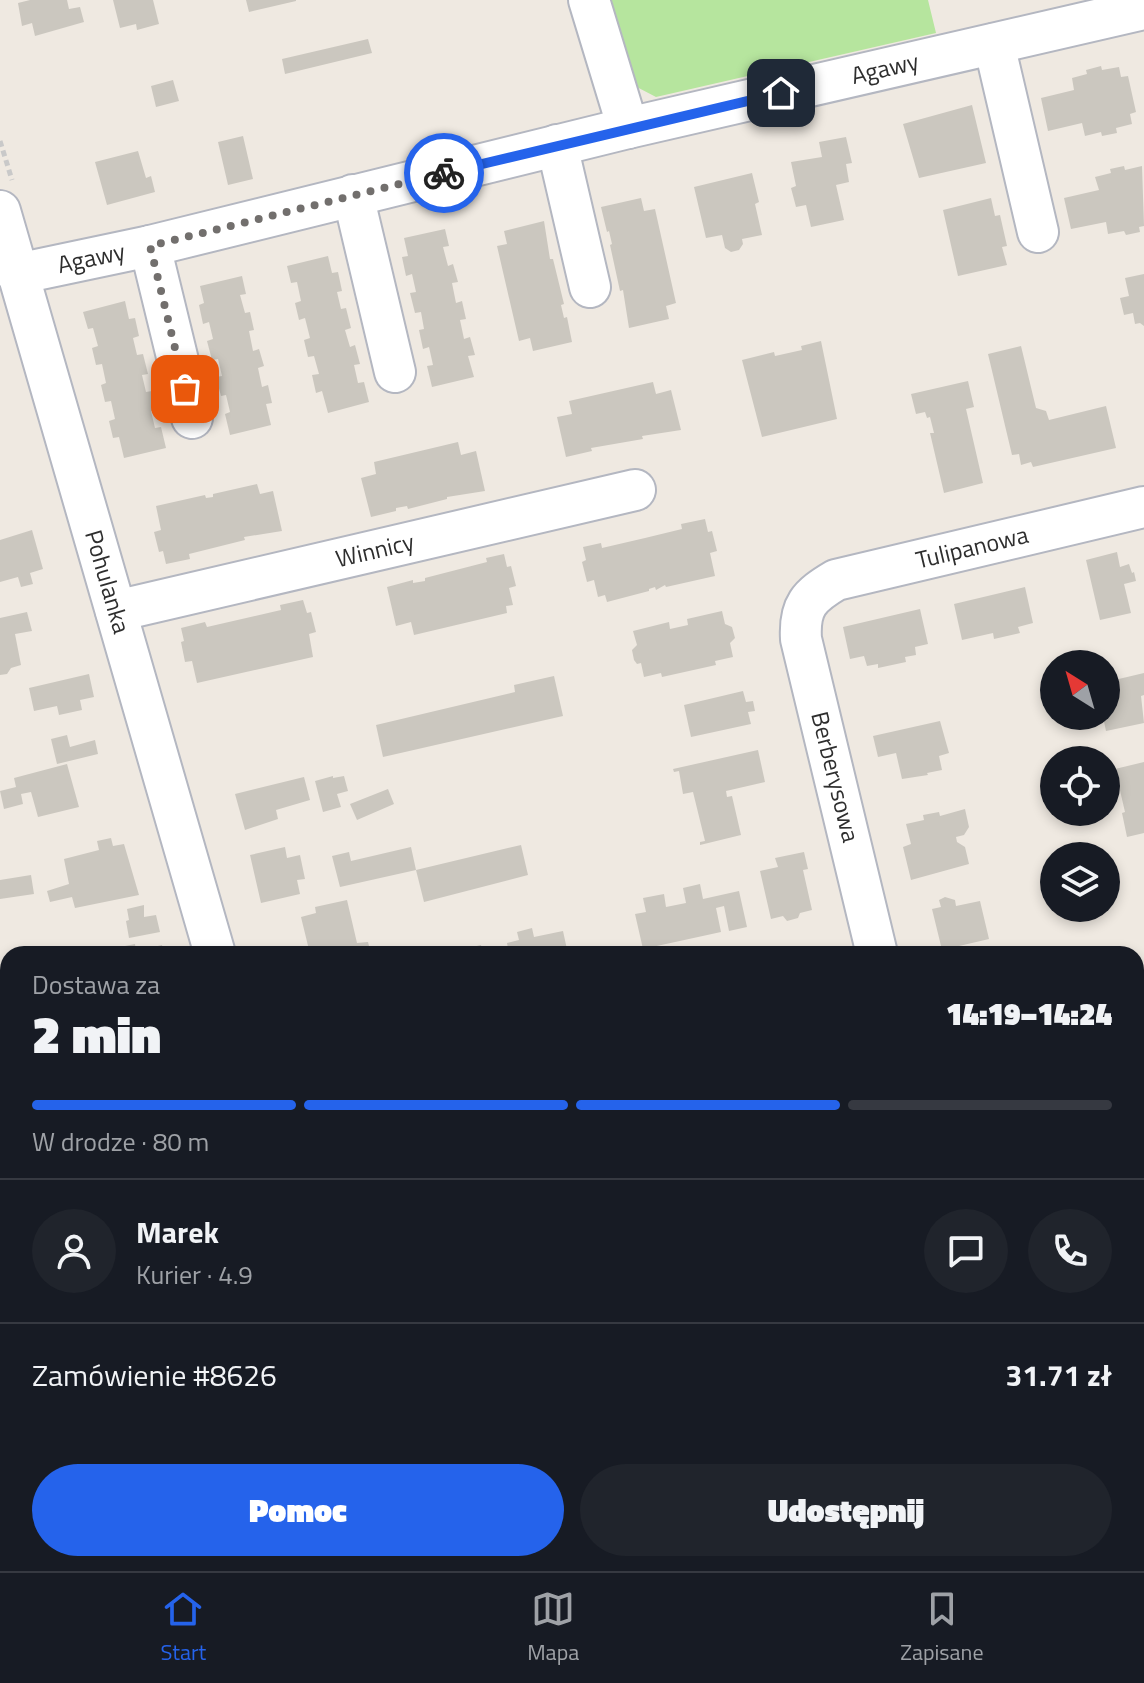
<!DOCTYPE html>
<html lang="pl">
<meta charset="utf-8">
<style>
body{margin:0;font-family:"Titillium Web",sans-serif;background:#20242c;color:#f1f3f6;height:100vh;display:flex;flex-direction:column;font-size:30px;white-space:nowrap}
*{box-sizing:border-box;margin:0}
p{font-size:26px;color:#9ea1a6}
.icon{flex:none;width:44px;height:44px;fill:none;stroke:currentColor;stroke-width:2;stroke-linecap:round;stroke-linejoin:round}
.map{position:relative;flex:1;overflow:hidden}
.drawer{position:absolute;left:0px;top:946px;width:1144px;height:626px;display:flex;flex-direction:column;background:#171b24;border-radius:24px 24px 0 0;box-shadow:0 4px 12px #0003}
.drawer>*{flex:none}
.needle{width:52px;rotate:323deg}
.fabs{position:absolute;left:1040px;top:650px;display:grid;gap:16px}
.fabs a{display:grid;place-items:center;width:80px;height:80px;border-radius:50%;background:#171b24;box-shadow:0 4px 12px #0003;font-size:40px}
.pin{position:absolute;display:grid;place-items:center;width:68px;height:68px;color:#fff;margin:-34px;border-radius:16px;box-shadow:0 4px 12px #0006}
.courier{position:absolute;display:grid;place-items:center;width:80px;height:80px;margin:-40px;border:6px solid #2563eb;border-radius:50%;background:#fff;color:#222;box-shadow:0 2px 10px #0007}
.summary em{font-style:normal;font-weight:800}
.summary div{display:flex;flex-direction:column-reverse}
.summary{display:flex;align-items:center;justify-content:space-between;height:136px;padding:0 32px}
h1{font-size:52px;font-weight:800;line-height:60px}
.bar{display:grid;grid-template-columns:repeat(4,1fr);gap:12px 8px;align-content:center;height:96px;padding:0 32px}
.bar i{height:10px;border-radius:6px;background:#363941}
.bar .on{background:#2563eb}
.bar p{grid-column:span 4}
.line{display:flex;align-items:center;gap:20px;padding:0 32px;border-top:2px solid #363941}
.line div{flex:1}
.round{display:grid;place-items:center;flex:none;width:84px;height:84px;border-radius:42px;background:#20242c}
.primary-button{display:flex;gap:16px;margin-top:auto;padding:16px 32px}
.primary-button a{flex:1;height:92px;border-radius:48px;background:#2563eb;color:#fff;font-size:32px;font-weight:800;line-height:92px;text-align:center}
.primary-button a+a{background:#20242c;color:#f1f3f6}
.menu{display:flex;justify-content:space-around;align-items:center;height:112px;border-top:2px solid #363941;background:#171b24;font-size:22px;color:#9ea1a6}
.menu a{display:grid;justify-items:center;gap:4px}
.menu .on{color:#2563eb}
.map>svg:first-child{display:block}
</style>
<div class="map">
<svg width="1144" height="1571" viewBox="0 0 1144 1571">
<rect width="100%" height="100%" fill="#efe9e1"/>
<path fill="#b6e59e" d="M 608,0 L 928,0 L 936,33 L 656,97 L 631,84 Z
M 8,1314 L 8,1564 L 108,1564 L 109,1571 L 0,1571 L 0,1315 Z
M 756,1564 L 857,1564 L 868,1571 L 758,1571 Z"/>
<path fill="#cbc7bf" d="M 30,0 L 67,0 L 69,9 L 80,7 L 84,22 L 35,36 L 32,23 L 22,26 L 18,3 Z
M 113,0 L 153,0 L 159,24 L 137,30 L 136,24 L 120,28 Z
M 246,0 L 296,0 L 296,1 L 249,12 Z
M 368,39 L 372,53 L 285,74 L 282,59 Z
M 1101,66 L 1102,70 L 1119,67 L 1121,77 L 1128,76 L 1136,112 L 1130,114 L 1132,124 L 1116,128 L 1117,133 L 1102,136 L 1101,132 L 1085,136 L 1082,123 L 1048,131 L 1041,98 L 1074,90 L 1072,78 L 1087,74 L 1086,70 Z
M 173,80 L 179,101 L 156,107 L 151,86 Z
M 972,105 L 986,163 L 919,178 L 903,124 Z
M 243,136 L 253,179 L 228,185 L 218,142 Z
M 846,137 L 852,163 L 846,164 L 849,182 L 836,185 L 844,220 L 811,227 L 806,205 L 796,207 L 791,188 L 796,186 L 791,162 L 822,157 L 819,142 Z
M 138,151 L 146,178 L 151,176 L 155,192 L 107,205 L 95,162 Z
M 1124,166 L 1125,170 L 1142,166 L 1144,226 L 1139,227 L 1140,232 L 1126,235 L 1124,231 L 1108,234 L 1106,222 L 1071,229 L 1064,198 L 1099,190 L 1095,177 L 1111,173 L 1110,169 Z
M 752,173 L 759,202 L 755,204 L 762,235 L 742,239 L 743,244 L 739,250 L 731,252 L 725,248 L 722,235 L 706,238 L 694,187 Z
M 641,198 L 644,211 L 655,209 L 676,303 L 666,306 L 669,319 L 629,328 L 623,290 L 620,291 L 610,245 L 612,244 L 609,231 L 607,232 L 601,207 Z
M 991,198 L 995,216 L 1000,215 L 1007,246 L 1002,247 L 1007,265 L 958,276 L 943,210 Z
M 544,221 L 550,259 L 553,259 L 564,304 L 561,305 L 564,318 L 567,317 L 572,342 L 533,351 L 530,338 L 519,341 L 497,246 L 507,244 L 504,231 Z
M 445,229 L 449,246 L 443,247 L 448,266 L 453,264 L 458,282 L 452,283 L 456,303 L 462,301 L 466,319 L 460,320 L 464,339 L 470,337 L 475,355 L 468,356 L 474,377 L 432,387 L 427,366 L 433,365 L 429,347 L 423,349 L 419,330 L 424,329 L 421,312 L 415,313 L 410,293 L 416,292 L 412,274 L 406,276 L 402,257 L 408,256 L 404,238 Z
M 328,256 L 332,273 L 338,272 L 342,291 L 337,292 L 341,309 L 346,308 L 351,328 L 345,330 L 350,347 L 355,345 L 360,364 L 354,365 L 358,383 L 364,382 L 369,402 L 328,413 L 322,391 L 316,393 L 312,375 L 319,374 L 314,356 L 308,357 L 304,340 L 310,338 L 305,318 L 299,320 L 295,303 L 301,301 L 297,282 L 291,283 L 287,266 Z
M 1144,274 L 1144,326 L 1140,323 L 1135,324 L 1133,313 L 1124,315 L 1120,298 L 1129,296 L 1125,278 Z
M 242,276 L 246,294 L 240,295 L 245,313 L 250,312 L 254,330 L 249,331 L 253,351 L 259,349 L 264,366 L 258,368 L 262,387 L 268,385 L 272,403 L 266,404 L 271,425 L 230,435 L 225,414 L 230,412 L 226,395 L 221,396 L 216,377 L 222,376 L 218,359 L 212,360 L 207,341 L 213,339 L 209,322 L 203,324 L 199,305 L 204,303 L 200,286 Z
M 125,301 L 129,319 L 135,318 L 139,336 L 133,338 L 137,355 L 143,354 L 148,374 L 142,375 L 146,392 L 152,391 L 157,410 L 151,411 L 155,428 L 161,427 L 166,448 L 124,458 L 119,437 L 113,438 L 109,421 L 115,419 L 111,401 L 105,402 L 101,385 L 106,383 L 102,364 L 96,365 L 92,348 L 98,346 L 93,328 L 88,329 L 83,312 Z
M 821,341 L 837,419 L 762,437 L 742,360 L 774,352 L 775,356 L 802,350 L 801,346 Z
M 1021,346 L 1036,408 L 1046,411 L 1049,420 L 1106,406 L 1116,448 L 1033,467 L 1031,462 L 1021,465 L 1019,454 L 1012,455 L 988,354 Z
M 968,381 L 974,407 L 966,409 L 983,483 L 944,493 L 930,433 L 934,433 L 930,417 L 927,418 L 925,412 L 916,414 L 911,394 Z
M 653,382 L 656,394 L 671,390 L 681,430 L 642,436 L 643,439 L 591,448 L 592,451 L 566,457 L 557,417 L 572,414 L 569,401 Z
M 458,442 L 461,455 L 476,451 L 485,491 L 447,497 L 447,499 L 408,509 L 407,506 L 396,508 L 396,511 L 371,517 L 361,478 L 376,474 L 374,462 Z
M 257,484 L 260,494 L 273,491 L 282,531 L 244,537 L 245,540 L 189,554 L 190,559 L 166,564 L 163,551 L 159,552 L 154,532 L 161,530 L 156,506 L 205,495 L 206,498 L 213,497 L 213,494 Z
M 705,519 L 708,532 L 712,531 L 717,551 L 710,553 L 715,576 L 666,587 L 665,585 L 656,590 L 655,587 L 649,589 L 649,591 L 607,602 L 605,595 L 598,597 L 594,580 L 587,582 L 582,562 L 586,560 L 583,547 L 601,543 L 602,548 L 645,538 L 682,529 L 681,524 Z
M 32,530 L 43,569 L 30,573 L 33,584 L 21,587 L 18,577 L 0,582 L 0,540 Z
M 1117,552 L 1120,567 L 1129,564 L 1132,573 L 1134,572 L 1136,581 L 1124,584 L 1131,613 L 1100,620 L 1086,560 Z
M 504,554 L 507,567 L 511,566 L 516,586 L 509,588 L 513,605 L 506,606 L 507,613 L 414,635 L 411,622 L 396,626 L 387,587 L 413,580 L 413,583 L 425,581 L 425,578 L 487,562 L 486,558 Z
M 1025,587 L 1033,623 L 1018,627 L 1020,633 L 994,639 L 993,633 L 962,640 L 954,604 Z
M 303,600 L 307,613 L 311,612 L 316,632 L 309,634 L 313,657 L 197,683 L 192,661 L 185,662 L 181,642 L 184,641 L 181,628 L 205,622 L 207,627 L 281,610 L 280,605 Z
M 920,609 L 928,644 L 915,647 L 916,655 L 905,657 L 906,662 L 878,668 L 878,664 L 867,666 L 864,656 L 850,659 L 843,627 Z
M 722,611 L 725,624 L 732,627 L 735,638 L 730,643 L 733,657 L 715,661 L 716,665 L 662,677 L 661,673 L 644,677 L 641,663 L 637,664 L 634,660 L 632,650 L 637,645 L 633,631 L 669,622 L 670,629 L 688,625 L 687,619 Z
M 27,612 L 32,631 L 15,634 L 21,665 L 11,668 L 7,674 L 0,675 L 0,618 Z
M 1144,673 L 1144,695 L 1141,696 L 1144,723 L 1106,731 L 1103,717 L 1094,720 L 1093,716 L 1106,716 L 1106,682 Z
M 89,674 L 94,697 L 80,700 L 82,710 L 59,715 L 57,706 L 34,711 L 29,688 Z
M 554,676 L 563,716 L 383,757 L 376,725 L 515,692 L 514,685 Z
M 743,691 L 746,702 L 753,701 L 755,711 L 748,712 L 751,724 L 691,737 L 684,705 Z
M 940,721 L 949,753 L 939,756 L 942,770 L 927,773 L 928,775 L 902,779 L 896,753 L 878,757 L 873,736 Z
M 67,735 L 70,747 L 95,740 L 98,754 L 57,764 L 51,739 Z
M 758,750 L 765,782 L 726,791 L 727,797 L 732,796 L 741,835 L 700,845 L 700,842 L 705,841 L 693,792 L 683,794 L 679,771 L 674,772 L 673,769 Z
M 1144,762 L 1144,833 L 1127,837 L 1122,813 L 1125,812 L 1115,769 Z
M 67,764 L 79,807 L 38,817 L 31,792 L 21,794 L 23,804 L 4,809 L 0,791 L 16,787 L 14,778 Z
M 333,776 L 333,778 L 344,776 L 348,791 L 337,794 L 341,807 L 323,812 L 315,781 Z
M 304,777 L 310,800 L 276,810 L 278,819 L 245,830 L 235,794 Z
M 388,789 L 394,804 L 357,820 L 350,804 Z
M 965,809 L 969,827 L 964,835 L 956,837 L 957,842 L 965,847 L 969,864 L 911,880 L 903,847 L 911,844 L 906,824 L 924,820 L 923,815 L 939,812 L 940,816 Z
M 111,838 L 113,846 L 124,844 L 139,895 L 75,908 L 72,897 L 50,902 L 47,891 L 69,884 L 64,859 L 99,850 L 97,841 Z
M 521,845 L 528,875 L 424,902 L 416,870 Z
M 285,847 L 287,858 L 300,855 L 305,879 L 297,880 L 300,894 L 261,903 L 250,855 Z
M 411,847 L 416,870 L 340,887 L 332,856 L 349,852 L 351,861 Z
M 804,852 L 808,869 L 803,870 L 812,910 L 800,913 L 798,918 L 787,921 L 783,916 L 771,919 L 760,871 L 778,867 L 775,858 Z
M 31,875 L 34,894 L 0,899 L 0,880 Z
M 700,884 L 703,899 L 739,891 L 747,927 L 729,931 L 724,906 L 716,908 L 721,932 L 643,949 L 635,914 L 646,912 L 643,898 L 664,894 L 666,907 L 686,903 L 683,888 Z
M 945,897 L 955,900 L 956,906 L 980,901 L 989,939 L 942,950 L 932,909 L 941,907 L 939,900 Z
M 347,900 L 357,943 L 368,942 L 371,954 L 310,954 L 301,917 L 316,913 L 315,907 Z
M 144,905 L 144,917 L 156,915 L 160,932 L 129,938 L 126,921 L 129,920 L 127,909 Z
M 532,928 L 534,937 L 563,931 L 568,954 L 509,954 L 507,943 L 519,940 L 517,932 Z
M 135,944 L 136,951 L 162,945 L 164,954 L 127,954 L 125,946 Z
M 481,945 L 483,954 L 464,954 L 463,949 Z
M 452,946 L 453,954 L 436,954 L 435,950 Z
M 1144,989 L 1144,1012 L 1140,1010 L 1138,1001 L 1142,996 L 1140,990 Z
M 221,1564 L 512,1564 L 513,1571 L 222,1571 Z
M 669,1564 L 717,1564 L 719,1571 L 670,1571 Z"/>
<g fill="none" stroke-linecap="round" stroke-linejoin="round">
<g stroke="#b4b7c1" stroke-width="44">
<g id="minor">
<path d="M 589,0 L 628,128"/>
<path d="M 994,44 L 1038,232"/>
<path d="M 557,145 L 590,287"/>
<path d="M 353,195 L 395,372"/>
<path id="s1" d="M 0,211 L 215,954"/>
<path d="M 150,246 L 192,418"/>
<path id="s2" d="M 17,274 L 150,246 L 628,128 L 1144,9"/>
<path id="s3" d="M 116,611 L 635,490"/>
<path id="s4" d="M 877,954 L 801,639 C 799,606 809,596 836,580 L 1144,507"/>
<path d="M 0,1073 L 8,1077"/>
<path d="M 1136,1294 L 1144,1292"/>
<path d="M 746,1564 L 748,1571"/>
<path d="M 915,1564 L 927,1571"/>
</g>
</g>
<path stroke="#c9c9c9" stroke-width="5" stroke-dasharray="6 4" stroke-linecap="butt" d="M 0,141 L 12,180"/>
<use href="#minor" stroke="#fff" stroke-width="40"/>
</g>
<g fill="none" stroke-linecap="round" stroke-linejoin="round">
<path stroke="#726f6d" stroke-width="8" stroke-dasharray="0 14.4" d="M 185,389 L 150,246 L 444,173"/>
<path stroke="#2563eb" stroke-width="10" d="M 444,173 L 781,93"/>
</g>
<g text-anchor="middle" stroke-width="6" stroke-linejoin="round" paint-order="stroke">
<g font-size="24" fill="#2e2e2e" stroke="#fff">
<text dy="8" stroke="none"><textPath href="#s2" startOffset="892">Agawy</textPath></text>
<text dy="8" stroke="none"><textPath href="#s2" startOffset="76">Agawy</textPath></text>
<text dy="8" stroke="none"><textPath href="#s4" startOffset="538">Tulipanowa</textPath></text>
<text dy="8" stroke="none"><textPath href="#s3" startOffset="266">Winnicy</textPath></text>
<text dy="8" stroke="none"><textPath href="#s1" startOffset="386">Pohulanka</textPath></text>
<text transform="translate(835 777) rotate(76)" y="8">Berberysowa</text>
</g>
</g>
</svg>
<div class="fabs">
<a><svg class="needle" viewBox="-14 -14 28 28"><path d="M0-13l5 13h-10z" fill="#e53935"/><path d="M0 13l5-13h-10z" fill="#9ea1a6"/></svg></a>
<a><svg class="icon" aria-label="locate" viewBox="0 0 24 24"><circle cx="12" cy="12" r="6"/><path d="M12 2v4M12 18v4M2 12h4M18 12h4"/></svg></a>
<a><svg class="icon" aria-label="layers" viewBox="0 0 24 24"><path d="M12 4l9 5-9 5-9-5zM3 14l9 5 9-5"/></svg></a>
</div>
<div class="pin" style="left:185px;top:389px;background:#ea580c"><svg class="icon" aria-label="bag" viewBox="0 0 24 24"><path d="M5 8h14l-1 12H6zM9 8a3 3 0 0 1 6 0"/></svg></div>
<div class="pin" style="left:781px;top:93px;background:#1f2937"><svg class="icon" aria-label="home" viewBox="0 0 24 24"><path d="M3 11l9-7 9 7M6 9v11h12V9"/></svg></div>
<div class="courier" style="left:444px;top:173px"><svg class="icon" aria-label="bike" viewBox="0 0 24 24"><circle cx="6" cy="16" r="4"/><circle cx="18" cy="16" r="4"/><path d="M6 16l4-8h5l3 8M10 8l3 8H6M13 5h3"/></svg></div>
<section class="drawer">
<div class="summary"><div><h1>2 min</h1><p>Dostawa za</p></div><em>14:19–14:24</em></div>
<div class="bar"><i class="on"></i><i class="on"></i><i class="on"></i><i></i><p>W drodze · 80 m</p></div>
<div class="line" style="height:144px"><a class="round"><svg class="icon" aria-label="person" viewBox="0 0 24 24"><circle cx="12" cy="8" r="4"/><path d="M4 21q1-7 8-7t8 7"/></svg></a><div><b>Marek</b><p>Kurier · 4.9</p></div><a class="round"><svg class="icon" aria-label="chat" viewBox="0 0 24 24"><path d="M4 5h16v11H9l-5 4z"/></svg></a><a class="round"><svg class="icon" aria-label="phone" viewBox="0 0 24 24"><path d="M5 4h4l2 5-3 2q2 4 5 5l2-3 5 2v4C11 20 4 13 5 4z"/></svg></a></div>
<div class="line" style="height:104px"><div>Zamówienie #8626</div><b>31.71 zł</b></div>
<div class="primary-button"><a>Pomoc</a><a>Udostępnij</a></div>
</section>
</div>
<nav class="menu">
<a class="on"><svg class="icon" aria-label="home" viewBox="0 0 24 24"><path d="M3 11l9-7 9 7M6 9v11h12V9"/></svg>Start</a>
<a><svg class="icon" aria-label="map" viewBox="0 0 24 24"><path d="M3 6l6-2 6 2 6-2v14l-6 2-6-2-6 2zM9 4v14M15 6v14"/></svg>Mapa</a>
<a><svg class="icon" aria-label="saved" viewBox="0 0 24 24"><path d="M7 4h10v16l-5-4-5 4z"/></svg>Zapisane</a>
</nav>
